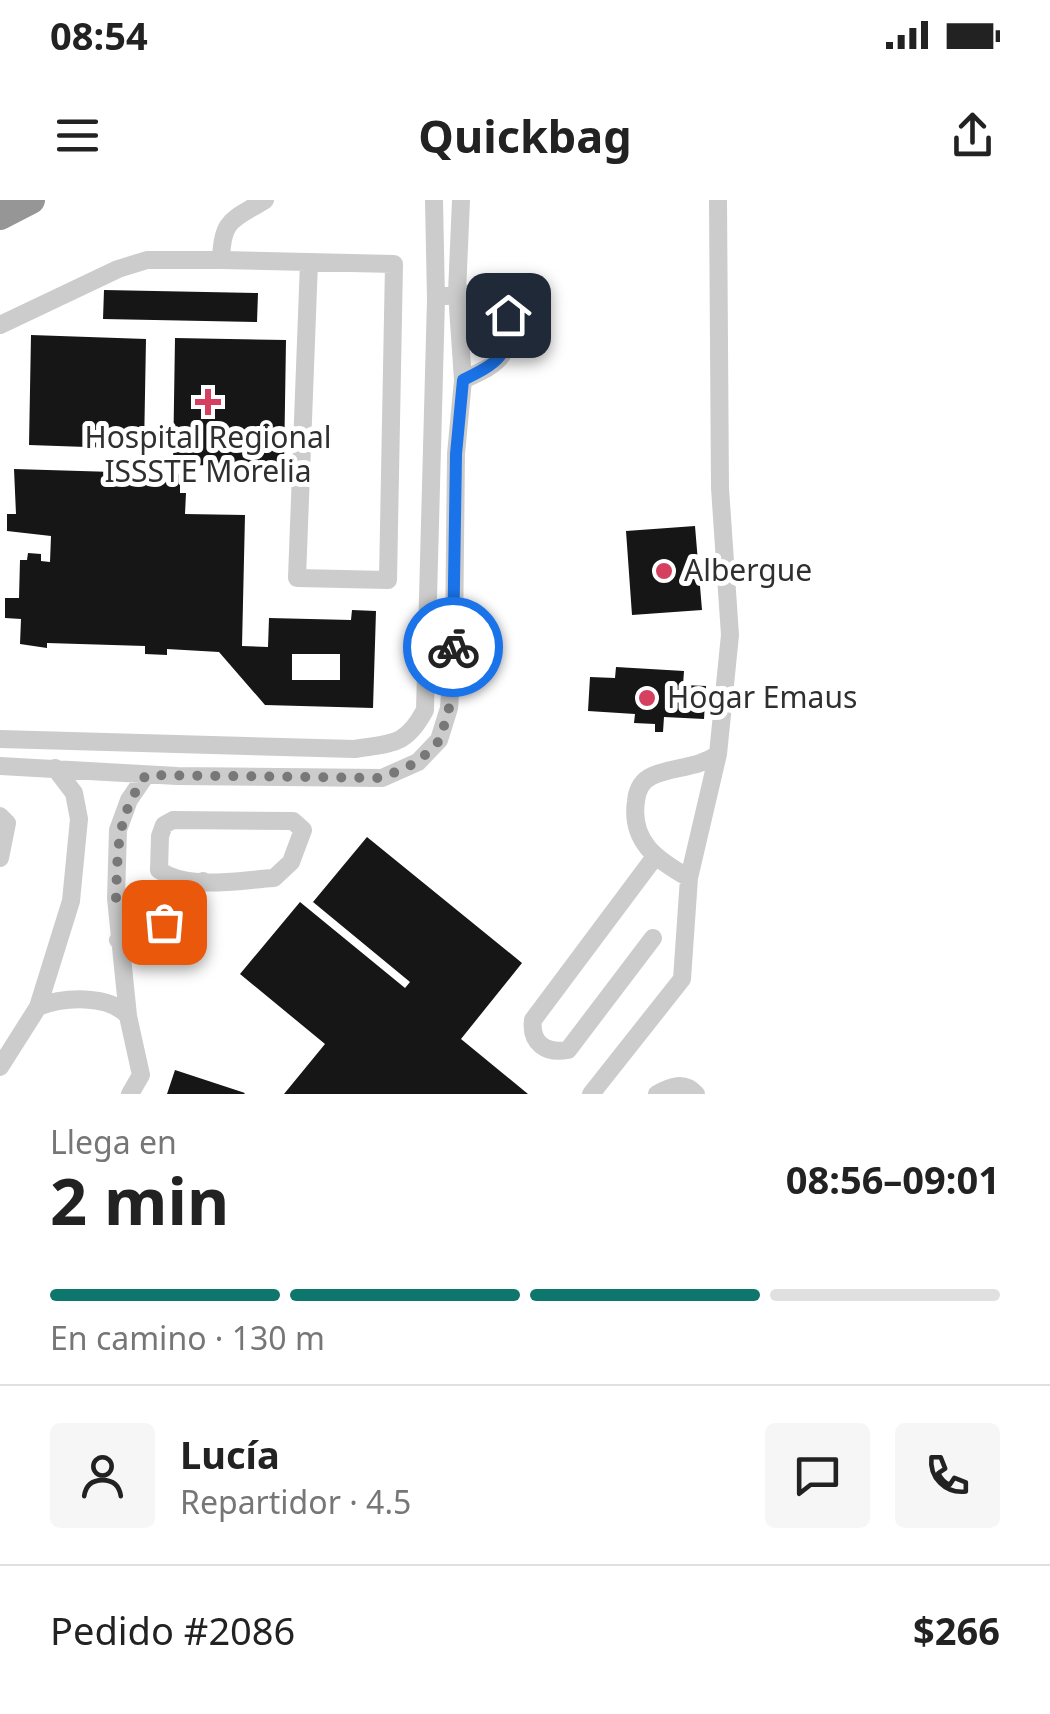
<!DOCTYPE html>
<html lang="es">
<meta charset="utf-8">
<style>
body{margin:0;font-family:"Noto Sans",sans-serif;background:#f6f6f6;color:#222;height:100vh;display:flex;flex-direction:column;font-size:38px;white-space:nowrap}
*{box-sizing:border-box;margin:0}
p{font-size:32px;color:#767676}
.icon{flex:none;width:55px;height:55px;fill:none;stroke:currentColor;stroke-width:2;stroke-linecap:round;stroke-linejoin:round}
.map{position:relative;height:894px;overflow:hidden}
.side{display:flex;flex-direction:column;background:#fff;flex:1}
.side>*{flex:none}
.pin{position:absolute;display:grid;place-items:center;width:85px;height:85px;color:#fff;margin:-42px;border-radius:20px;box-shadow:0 5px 15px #0006}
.courier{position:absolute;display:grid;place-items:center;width:100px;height:100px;margin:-50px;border:8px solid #1a73e8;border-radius:50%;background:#fff;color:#222;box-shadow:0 2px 12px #0007}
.head em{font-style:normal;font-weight:700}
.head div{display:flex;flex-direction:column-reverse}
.head{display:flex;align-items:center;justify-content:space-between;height:170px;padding:0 50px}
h1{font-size:65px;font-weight:700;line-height:75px}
.bar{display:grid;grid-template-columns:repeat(4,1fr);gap:15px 10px;align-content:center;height:120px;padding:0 50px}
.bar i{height:12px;border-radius:8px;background:#e0e0e0}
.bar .current{background:#0f766e}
.bar p{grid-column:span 4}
.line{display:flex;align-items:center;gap:25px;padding:0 50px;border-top:2px solid #e0e0e0}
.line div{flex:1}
.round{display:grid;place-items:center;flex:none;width:105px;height:105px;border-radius:10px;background:#f6f6f6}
.status{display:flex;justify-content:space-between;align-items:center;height:70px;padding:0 50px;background:#fff;direction:ltr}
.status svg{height:28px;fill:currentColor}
header{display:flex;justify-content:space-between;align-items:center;height:130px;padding:0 50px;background:#fff;font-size:45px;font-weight:700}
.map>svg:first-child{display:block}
</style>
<div class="status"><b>08:54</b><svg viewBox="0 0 49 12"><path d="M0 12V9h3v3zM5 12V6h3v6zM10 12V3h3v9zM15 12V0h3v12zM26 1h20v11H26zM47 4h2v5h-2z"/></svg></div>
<header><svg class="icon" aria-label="menu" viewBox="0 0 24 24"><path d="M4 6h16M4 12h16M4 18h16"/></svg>Quickbag<svg class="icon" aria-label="share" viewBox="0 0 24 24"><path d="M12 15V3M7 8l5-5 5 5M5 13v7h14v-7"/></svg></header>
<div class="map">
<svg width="1050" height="894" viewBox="0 0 1050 894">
<rect width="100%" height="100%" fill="#fff"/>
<path fill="#161616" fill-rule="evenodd" d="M 104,90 L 258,93 L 257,122 L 103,119 Z
M 31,135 L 146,139 L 144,249 L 29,245 Z
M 175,138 L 286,140 L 284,266 L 173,265 Z
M 14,269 L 180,274 L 180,293 L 186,293 L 185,314 L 245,315 L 242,446 L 268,447 L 269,418 L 351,420 L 352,410 L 376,411 L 373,508 L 265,505 L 219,452 L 167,449 L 167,455 L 145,454 L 145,446 L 47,443 L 47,448 L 20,444 L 21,419 L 5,418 L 5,398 L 19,398 L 20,360 L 27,360 L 28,353 L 41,354 L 41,361 L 50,362 L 51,336 L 7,331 L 7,314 L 16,314 ZM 292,454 L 340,454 L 340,480 L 292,480 Z
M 695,326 L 702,410 L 632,415 L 626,331 Z
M 616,467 L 684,471 L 683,485 L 706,486 L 704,519 L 664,517 L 663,532 L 655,532 L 655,524 L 634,523 L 635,514 L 588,511 L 590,477 L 615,478 Z
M 367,637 L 522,763 L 461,839 L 528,894 L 284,894 L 325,844 L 240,774 L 300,702 L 405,788 L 410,782 L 313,702 Z
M 175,870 L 245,893 L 244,894 L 167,894 Z"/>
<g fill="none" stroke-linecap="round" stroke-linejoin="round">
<path stroke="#ccc" stroke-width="18" d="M 221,60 L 394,64 L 388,380 L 297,378 L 309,62
M 446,96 C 486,86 530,111 502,155 C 494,167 476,174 463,180
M 0,125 L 118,69 L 147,60 L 221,60 C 222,18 233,20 265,0
M 0,539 L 355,549 C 392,543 406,546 425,510 L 436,99 L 434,0
M 0,566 L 177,576 L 382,578 L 418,562 L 439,540 L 449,508 L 454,437 L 456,254 L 463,180 L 457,93 L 461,0
M 0,616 L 7,623 L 0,658
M 173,620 L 293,621 L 303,630 L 291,662 L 274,678 C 239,680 189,691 159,670 L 160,636 L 164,625 Z
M 689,678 L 718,554
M 116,698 L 164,722
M 653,738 L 568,850 C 546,854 530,843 533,820 L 654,658
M 118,740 L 164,722 L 203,681
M 38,807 C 63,797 109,794 128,816
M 0,867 L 38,807 L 71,701 L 79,619 L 74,593 L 55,568
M 130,894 L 141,875 L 128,816 L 116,698 L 118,630 L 129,600 L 146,575
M 591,894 L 682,779 L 689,678 C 657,660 630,642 636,601 C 637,591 641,581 652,576 C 674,566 697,569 718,554 L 730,435 L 720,288 L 718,0
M 657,894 C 671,886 684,881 696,894"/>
<path stroke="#969696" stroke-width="28" d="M 0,16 L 31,0"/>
</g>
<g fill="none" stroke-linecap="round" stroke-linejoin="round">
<path stroke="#787878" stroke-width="10" stroke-dasharray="0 18" d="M 164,722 L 116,698 C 118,647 116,618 146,575 L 382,578 L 418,562 L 440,540 L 449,508 L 453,447"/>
<path stroke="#1a73e8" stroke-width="12" d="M 453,447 L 456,254 L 463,180 C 496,164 512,155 508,115"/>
</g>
<g fill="#d64060" stroke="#fff" stroke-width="4">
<path d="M203 187h10v10h10v10h-10v10h-10v-10h-10v-10h10z"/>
<circle cx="664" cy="371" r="10"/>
<circle cx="647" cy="498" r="10"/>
</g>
<g text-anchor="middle" stroke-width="10" stroke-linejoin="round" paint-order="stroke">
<g font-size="30" fill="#2f2f2f" stroke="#fff" text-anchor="start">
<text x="208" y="248" text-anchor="middle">Hospital Regional<tspan x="208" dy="34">ISSSTE Morelia</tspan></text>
<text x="684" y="381">Albergue</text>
<text x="667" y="508">Hogar Emaus</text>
</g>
</g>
</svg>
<div class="pin" style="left:164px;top:722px;background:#ea580c"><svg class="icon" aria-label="bag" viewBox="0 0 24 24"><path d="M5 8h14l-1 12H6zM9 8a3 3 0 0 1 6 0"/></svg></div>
<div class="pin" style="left:508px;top:115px;background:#1f2937"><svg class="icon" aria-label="home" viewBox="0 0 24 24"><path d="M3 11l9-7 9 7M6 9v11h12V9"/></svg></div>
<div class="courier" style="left:453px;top:447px"><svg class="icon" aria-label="bike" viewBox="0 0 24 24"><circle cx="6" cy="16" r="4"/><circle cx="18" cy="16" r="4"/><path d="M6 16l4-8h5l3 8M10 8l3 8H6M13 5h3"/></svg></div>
</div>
<section class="side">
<div class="head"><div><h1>2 min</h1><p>Llega en</p></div><em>08:56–09:01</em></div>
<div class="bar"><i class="current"></i><i class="current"></i><i class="current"></i><i></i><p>En camino · 130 m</p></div>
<div class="line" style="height:180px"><a class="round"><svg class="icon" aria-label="person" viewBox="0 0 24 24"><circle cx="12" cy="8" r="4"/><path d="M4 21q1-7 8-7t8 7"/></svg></a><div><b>Lucía</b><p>Repartidor · 4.5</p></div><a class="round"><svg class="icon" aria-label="chat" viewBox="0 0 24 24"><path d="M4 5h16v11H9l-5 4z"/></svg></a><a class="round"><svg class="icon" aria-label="phone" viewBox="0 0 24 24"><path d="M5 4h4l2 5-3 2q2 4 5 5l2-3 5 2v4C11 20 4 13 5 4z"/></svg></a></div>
<div class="line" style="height:130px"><div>Pedido #2086</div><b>$266</b></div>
</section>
